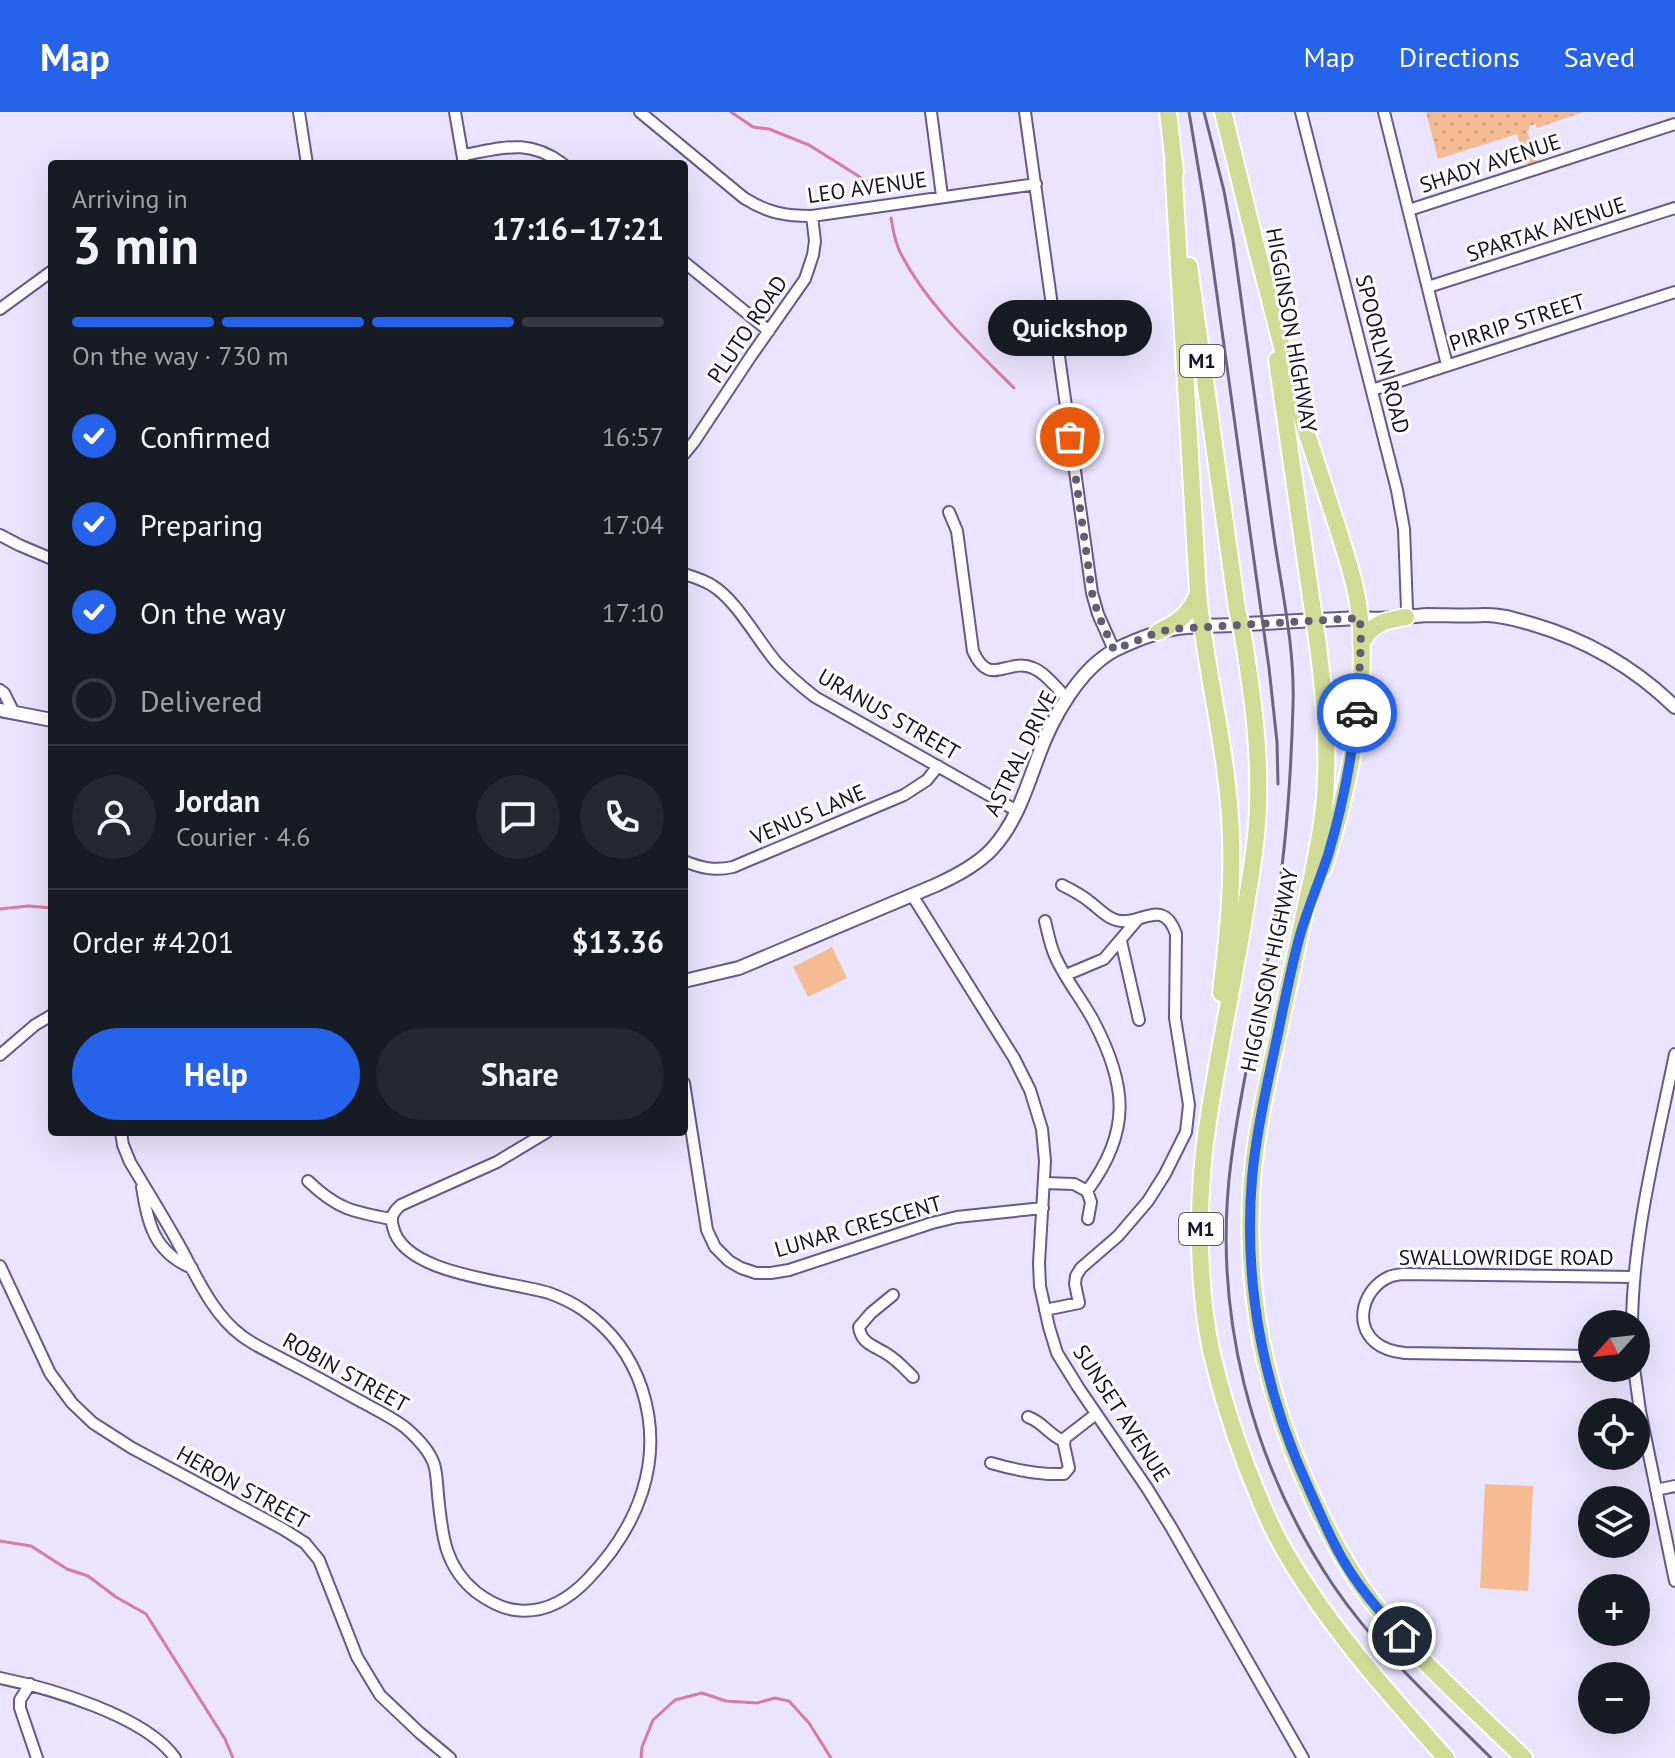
<!DOCTYPE html>
<meta charset="utf-8">
<style>
body{margin:0;font-family:"PT Sans",sans-serif;background:#242831;color:#f1f3f6;height:100vh;display:flex;flex-direction:column;font-size:30px;white-space:nowrap}
*{box-sizing:border-box;margin:0}
p{font-size:26px;color:#9ea1a6}
.icon{flex:none;width:44px;height:44px;fill:none;stroke:currentColor;stroke-width:2;stroke-linecap:round;stroke-linejoin:round}
.map{position:relative;flex:1;overflow:hidden}
.sheet{position:absolute;left:48px;top:48px;width:640px;height:976px;display:flex;flex-direction:column;background:#171b24;border-radius:8px;box-shadow:0 8px 32px #0002}
.sheet>*{flex:none}
.needle{width:52px;rotate:243deg}
.fabs{position:absolute;left:1578px;top:1198px;display:grid;gap:16px}
.fabs a{display:grid;place-items:center;width:72px;height:72px;border-radius:50%;background:#171b24;box-shadow:0 8px 32px #0002;font-size:40px}
.pin{position:absolute;display:grid;place-items:center;width:68px;height:68px;color:#fff;margin:-34px;border:4px solid #fff;border-radius:50%;box-shadow:0 2px 8px #0007}
.courier{position:absolute;display:grid;place-items:center;width:80px;height:80px;margin:-40px;border:6px solid #2563eb;border-radius:50%;background:#fff;color:#222;box-shadow:0 2px 10px #0007}
.bubble{position:absolute;height:56px;border-radius:28px;background:#171b24;box-shadow:0 8px 32px #0002;font-size:26px;font-weight:700;line-height:56px;text-align:center}
.summary em{font-style:normal;font-weight:700}
.summary div{display:flex;flex-direction:column-reverse}
.summary{display:flex;align-items:center;justify-content:space-between;height:136px;padding:0 24px}
h1{font-size:52px;font-weight:700;line-height:60px}
.bar{display:grid;grid-template-columns:repeat(4,1fr);gap:12px 8px;align-content:center;height:96px;padding:0 24px}
.bar i{height:10px;border-radius:6px;background:#363941}
.bar .on{background:#2563eb}
.bar p{grid-column:span 4}
.line{display:flex;align-items:center;gap:20px;padding:0 24px;border-top:2px solid #363941}
.line div{flex:1}
.round{display:grid;place-items:center;flex:none;width:84px;height:84px;border-radius:42px;background:#242831}
ol{padding:0 24px;list-style:none}
li{display:flex;align-items:center;gap:24px;height:88px}
li p{margin-inline-start:auto}
li .icon{padding:8px;border-radius:50%;background:#2563eb;color:#fff;stroke-width:4}
li:last-child{color:#9ea1a6}
li i{width:44px;height:44px;border:4px solid #363941;border-radius:50%}
.button{display:flex;gap:16px;margin-top:auto;padding:16px 24px}
.button a{flex:1;height:92px;border-radius:48px;background:#2563eb;color:#fff;font-size:32px;font-weight:700;line-height:92px;text-align:center}
.button a+a{background:#242831;color:#f1f3f6}
header{display:flex;align-items:center;gap:48px;box-sizing:border-box;height:112px;padding:0 40px;background:#2563eb;color:#fff}
header strong{font-size:38px}
nav{display:flex;gap:44px;margin-inline-start:auto;font-size:28px}
.map>svg:first-child{display:block}
</style>
<header>
<strong>Map</strong>
<nav><a>Map</a><a>Directions</a><a>Saved</a></nav>
</header>
<div class="map">
<svg width="1675" height="1646" viewBox="0 0 1675 1646">
<defs>
<pattern id="grass-dots" width="8" height="8" patternUnits="userSpaceOnUse" patternTransform="scale(2)"><rect width="8" height="8" fill="#f5bb92"/><path d="M2 2h.1M6 6h.1" fill="none" stroke="#d1a07e" stroke-width="1.8" stroke-linecap="round"/></pattern>
</defs>
<rect width="100%" height="100%" fill="#eae4fe"/>
<path fill="url(#grass-dots)" d="M 1426,0 L 1583,0 L 1537,16 L 1535,12 L 1529,14 L 1529,18 L 1527,19 L 1539,55 L 1529,58 L 1517,22 L 1438,47 Z"/>
<path fill="#f5bb92" d="M 832,835 L 847,866 L 808,885 L 793,855 Z
M 1485,1372 L 1533,1374 L 1528,1479 L 1480,1476 Z"/>
<g fill="none" stroke-linecap="round" stroke-linejoin="round">
<path stroke="#d87b9e" stroke-width="3" d="M 731,0 L 753,15 L 769,17 L 809,33 L 887,82
M 891,106 C 893,117 895,132 901,142 C 928,194 973,235 1014,276
M 0,797 L 28,794 L 52,796
M 0,1429 L 31,1434 L 67,1457 L 88,1464 L 116,1485 L 146,1502 L 225,1627 L 233,1646
M 641,1646 L 642,1635 L 653,1608 L 675,1588 L 702,1581 L 726,1589 L 757,1591 L 775,1586 L 789,1589 L 809,1611 L 831,1646"/>
<g stroke="#68588f" stroke-width="14">
<path id="minor" d="M 299,0 L 307,52
M 455,0 L 464,52
M 640,0 L 744,86 C 768,101 785,104 812,104 L 1036,72
M 931,0 L 942,84
M 1025,0 L 1092,481 L 1098,502 L 1114,538
M 1301,0 L 1397,378 L 1404,417 L 1407,497
M 1384,0 L 1447,253
M 463,43 C 503,36 528,26 563,52
M 1409,98 L 1675,12
M 684,150 L 769,219
M 1428,175 L 1675,96
M 0,197 L 52,159
M 1372,278 L 1675,180
M 684,342 L 694,330 L 751,244 L 805,167 L 813,143 L 815,129 L 812,104
M 949,400 L 957,419 L 973,539 C 990,577 1007,545 1033,556 C 1046,561 1057,577 1067,586
M 0,423 L 19,433 L 52,447
M 684,462 C 694,465 704,468 713,474 C 737,489 758,529 777,551 C 789,564 801,574 815,585 L 1017,699
M 0,578 L 4,581 L 14,601
M 684,749 C 701,756 714,759 733,755 L 904,683 L 927,668 L 938,654
M 912,783 L 1014,946 L 1030,978 L 1042,1017 L 1045,1049 L 1039,1151 L 1040,1174 L 1049,1215 L 1057,1241 L 1078,1275 L 1147,1376 L 1171,1415 L 1303,1646
M 1045,809 C 1048,821 1050,833 1055,844 C 1065,867 1081,886 1093,908 C 1127,972 1132,1019 1087,1079
M 1121,829 L 1139,908
M 1066,863 L 1104,847 L 1138,807
M 0,943 L 35,913 L 52,903
M 684,971 L 707,1118 L 715,1135 L 729,1149 L 741,1156 L 756,1161 L 771,1161 L 789,1158 L 932,1111 L 957,1105 L 1043,1096
M 121,1020 L 123,1033 L 130,1050 C 146,1077 163,1104 178,1131 C 196,1163 212,1202 242,1224 C 255,1234 272,1241 286,1249 C 312,1262 338,1277 364,1291 C 378,1299 395,1307 407,1317 C 418,1327 429,1338 434,1352 C 437,1362 437,1373 438,1383 C 442,1422 444,1454 476,1480 C 488,1489 500,1496 515,1498 C 544,1502 569,1487 588,1467 C 638,1415 665,1349 642,1277 C 631,1244 612,1218 583,1198 C 573,1191 560,1185 549,1181 C 510,1169 403,1163 393,1115 C 390,1105 393,1100 401,1093 L 497,1050 L 547,1020
M 308,1069 C 337,1097 353,1100 391,1107
M 1044,1071 L 1074,1072 L 1087,1079 L 1091,1090 L 1088,1107
M 142,1075 C 148,1112 154,1140 192,1156
M 0,1154 L 50,1261 L 72,1291 L 93,1311 L 132,1336 L 283,1417 L 305,1431 L 319,1448 L 357,1545 L 380,1583 L 420,1621 L 450,1646
M 893,1183 L 871,1201 L 859,1215 C 861,1232 875,1234 887,1242 C 897,1248 905,1257 913,1265
M 1045,1198 L 1079,1191 L 1075,1172 L 1076,1164 L 1081,1156 L 1118,1124 L 1148,1089 L 1165,1062 L 1186,1020 L 1189,993 L 1175,906 L 1176,822 C 1162,781 1136,820 1111,806 C 1103,802 1097,795 1090,790 C 1082,783 1072,778 1062,773
M 1632,1212 C 1633,1121 1657,1031 1675,942
M 1592,1244 L 1405,1241 C 1395,1240 1384,1238 1375,1230 C 1353,1211 1364,1176 1389,1165 C 1393,1163 1398,1163 1402,1162 L 1634,1165
M 1634,1256 L 1640,1299 L 1675,1469
M 1028,1305 C 1043,1310 1050,1324 1064,1329
M 991,1351 C 1015,1358 1039,1363 1064,1362 L 1069,1356 L 1064,1333 L 1065,1326 L 1096,1302
M 1656,1378 L 1675,1374
M 0,1566 C 49,1576 146,1604 175,1646
M 30,1572 L 20,1588 L 20,1596 L 37,1646"/>
</g>
<g stroke="#68588f" stroke-width="16">
<path id="tertiary" d="M 0,598 L 52,608
M 684,869 L 739,856 L 936,773 C 956,764 977,753 992,737 C 1016,711 1026,677 1038,645 C 1051,608 1079,557 1115,538 C 1127,532 1141,526 1154,522 C 1179,513 1207,514 1232,513 C 1275,510 1318,508 1360,506 C 1383,509 1405,504 1428,503 C 1447,503 1465,504 1484,503 C 1500,502 1517,508 1532,512 C 1587,528 1634,555 1675,595"/>
</g>
<g stroke="#fff" stroke-width="20">
<path id="trunk" d="M 1168,0 L 1175,60
M 1223,0 L 1260,150
M 1173,50 L 1198,481 C 1206,563 1229,644 1231,726 C 1233,777 1227,830 1221,881
M 1258,142 C 1274,201 1287,261 1306,319 C 1317,352 1327,384 1338,417 C 1347,446 1357,475 1360,506 C 1368,585 1348,682 1323,757
M 1189,154 L 1237,497
M 1277,248 L 1311,486
M 1158,520 C 1179,509 1188,505 1198,481
M 1243,524 C 1252,580 1260,635 1258,692 C 1257,733 1249,772 1243,812 C 1232,876 1219,939 1209,1003 C 1197,1075 1196,1165 1211,1238 C 1220,1277 1232,1316 1246,1353 C 1256,1378 1265,1402 1277,1425 C 1319,1504 1387,1580 1446,1646
M 1317,526 C 1324,579 1329,631 1325,684 C 1323,715 1316,745 1310,775 C 1300,822 1289,870 1279,918 C 1268,967 1256,1017 1252,1068 C 1244,1179 1265,1281 1311,1382 C 1328,1420 1346,1455 1371,1488 C 1415,1546 1472,1595 1524,1646
M 1361,531 C 1374,510 1384,509 1406,505"/>
</g>
<use href="#minor" stroke="#fff" stroke-width="10"/>
<use href="#tertiary" stroke="#fff" stroke-width="12"/>
<use href="#trunk" stroke="#d0dc96" stroke-width="16"/>
<path stroke="#6b657d" stroke-width="3" d="M 1189,0 L 1204,90 L 1269,556 L 1277,630 L 1278,672
M 1204,0 L 1224,79 L 1233,128 C 1246,227 1260,326 1274,425 C 1282,480 1295,537 1293,593 C 1291,666 1286,740 1274,811 C 1262,891 1241,969 1231,1050 C 1212,1198 1250,1349 1333,1473 C 1377,1538 1436,1591 1491,1646"/>
<g stroke="#fff" stroke-width="20" stroke-linecap="butt">
<path id="trunk-bridge" d="M 1311,486 L 1317,526
M 1237,497 L 1243,524"/>
</g>
<use href="#trunk-bridge" stroke="#d0dc96" stroke-width="16"/>
</g>
<g fill="none" stroke-linecap="round" stroke-linejoin="round">
<path stroke="#625c74" stroke-width="8" stroke-dasharray="0 14.4" d="M 1070,325 L 1092,481 L 1098,502 L 1114,538 L 1158,520 L 1172,517 L 1360,506 L 1361,531 L 1357,601"/>
<path stroke="#2563eb" stroke-width="10" d="M 1357,601 C 1351,649 1342,697 1328,743 C 1319,770 1308,796 1300,823 C 1290,859 1283,898 1275,935 C 1266,978 1256,1022 1252,1066 C 1243,1173 1264,1280 1309,1377 C 1320,1401 1330,1426 1343,1448 C 1359,1476 1381,1501 1402,1524"/>
</g>
<g text-anchor="middle" stroke-width="6" stroke-linejoin="round" paint-order="stroke">
<g fill="#fff" stroke="#5e5a69" stroke-width="2">
<rect x="1180" y="233" width="44" height="32" rx="6"/>
<rect x="1179" y="1101" width="44" height="32" rx="6"/>
</g>
<g font-size="20" font-weight="bold" fill="#191329">
<text x="1202" y="256">M1</text>
<text x="1201" y="1124">M1</text>
</g>
<g font-size="22" fill="#191329" stroke="#fff">
<text transform="translate(1490 51) rotate(-18)" y="8">SHADY AVENUE</text>
<text transform="translate(867 75) rotate(-8)" y="8">LEO AVENUE</text>
<text transform="translate(1546 117) rotate(-18)" y="8">SPARTAK AVENUE</text>
<text transform="translate(1517 210) rotate(-18)" y="8">PIRRIP STREET</text>
<text transform="translate(747 217) rotate(-56)" y="8">PLUTO ROAD</text>
<text transform="translate(1292 218) rotate(80)" y="8">HIGGINSON HIGHWAY</text>
<text transform="translate(1383 242) rotate(76)" y="8">SPOORLYN ROAD</text>
<text transform="translate(889 602) rotate(30)" y="8">URANUS STREET</text>
<text transform="translate(1020 641) rotate(-64)" y="8">ASTRAL DRIVE</text>
<text transform="translate(808 702) rotate(-23)" y="8">VENUS LANE</text>
<text transform="translate(1269 858) rotate(-78)" y="8">HIGGINSON HIGHWAY</text>
<text transform="translate(858 1114) rotate(-16)" y="8">LUNAR CRESCENT</text>
<text x="1506" y="1153">SWALLOWRIDGE ROAD</text>
<text transform="translate(346 1260) rotate(29)" y="8">ROBIN STREET</text>
<text transform="translate(1122 1301) rotate(57)" y="8">SUNSET AVENUE</text>
<text transform="translate(243 1375) rotate(29)" y="8">HERON STREET</text>
</g>
</g>
</svg>
<div class="fabs">
<a><svg class="needle" viewBox="-14 -14 28 28"><path d="M0-13l5 13h-10z" fill="#e53935"/><path d="M0 13l5-13h-10z" fill="#9ea1a6"/></svg></a>
<a><svg class="icon" aria-label="locate" viewBox="0 0 24 24"><circle cx="12" cy="12" r="6"/><path d="M12 2v4M12 18v4M2 12h4M18 12h4"/></svg></a>
<a><svg class="icon" aria-label="layers" viewBox="0 0 24 24"><path d="M12 4l9 5-9 5-9-5zM3 14l9 5 9-5"/></svg></a>
<a>+</a>
<a>−</a>
</div>
<div class="pin" style="left:1070px;top:325px;background:#ea580c"><svg class="icon" aria-label="bag" viewBox="0 0 24 24"><path d="M5 8h14l-1 12H6zM9 8a3 3 0 0 1 6 0"/></svg></div>
<div class="pin" style="left:1402px;top:1524px;background:#1f2937"><svg class="icon" aria-label="home" viewBox="0 0 24 24"><path d="M3 11l9-7 9 7M6 9v11h12V9"/></svg></div>
<div class="courier" style="left:1357px;top:601px"><svg class="icon" aria-label="car" viewBox="0 0 24 24"><path d="M5 17H2v-5l4-1 3-4h7l3 4 3 1v5h-3M9 17h6M6 11h13"/><circle cx="7" cy="17" r="2"/><circle cx="17" cy="17" r="2"/></svg></div>
<div class="bubble" style="left:988px;top:188px;width:164px">Quickshop</div>
<section class="sheet">
<div class="summary"><div><h1>3 min</h1><p>Arriving in</p></div><em>17:16–17:21</em></div>
<div class="bar"><i class="on"></i><i class="on"></i><i class="on"></i><i></i><p>On the way · 730 m</p></div>
<ol>
<li><svg class="icon" aria-label="check" viewBox="0 0 24 24"><path d="M5 12l5 5 9-10"/></svg>Confirmed<p>16:57</p></li>
<li><svg class="icon" aria-label="check" viewBox="0 0 24 24"><path d="M5 12l5 5 9-10"/></svg>Preparing<p>17:04</p></li>
<li><svg class="icon" aria-label="check" viewBox="0 0 24 24"><path d="M5 12l5 5 9-10"/></svg>On the way<p>17:10</p></li>
<li><i></i>Delivered</li>
</ol>
<div class="line" style="height:144px"><a class="round"><svg class="icon" aria-label="person" viewBox="0 0 24 24"><circle cx="12" cy="8" r="4"/><path d="M4 21q1-7 8-7t8 7"/></svg></a><div><b>Jordan</b><p>Courier · 4.6</p></div><a class="round"><svg class="icon" aria-label="chat" viewBox="0 0 24 24"><path d="M4 5h16v11H9l-5 4z"/></svg></a><a class="round"><svg class="icon" aria-label="phone" viewBox="0 0 24 24"><path d="M5 4h4l2 5-3 2q2 4 5 5l2-3 5 2v4C11 20 4 13 5 4z"/></svg></a></div>
<div class="line" style="height:104px"><div>Order #4201</div><b>$13.36</b></div>
<div class="button"><a>Help</a><a>Share</a></div>
</section>
</div>
